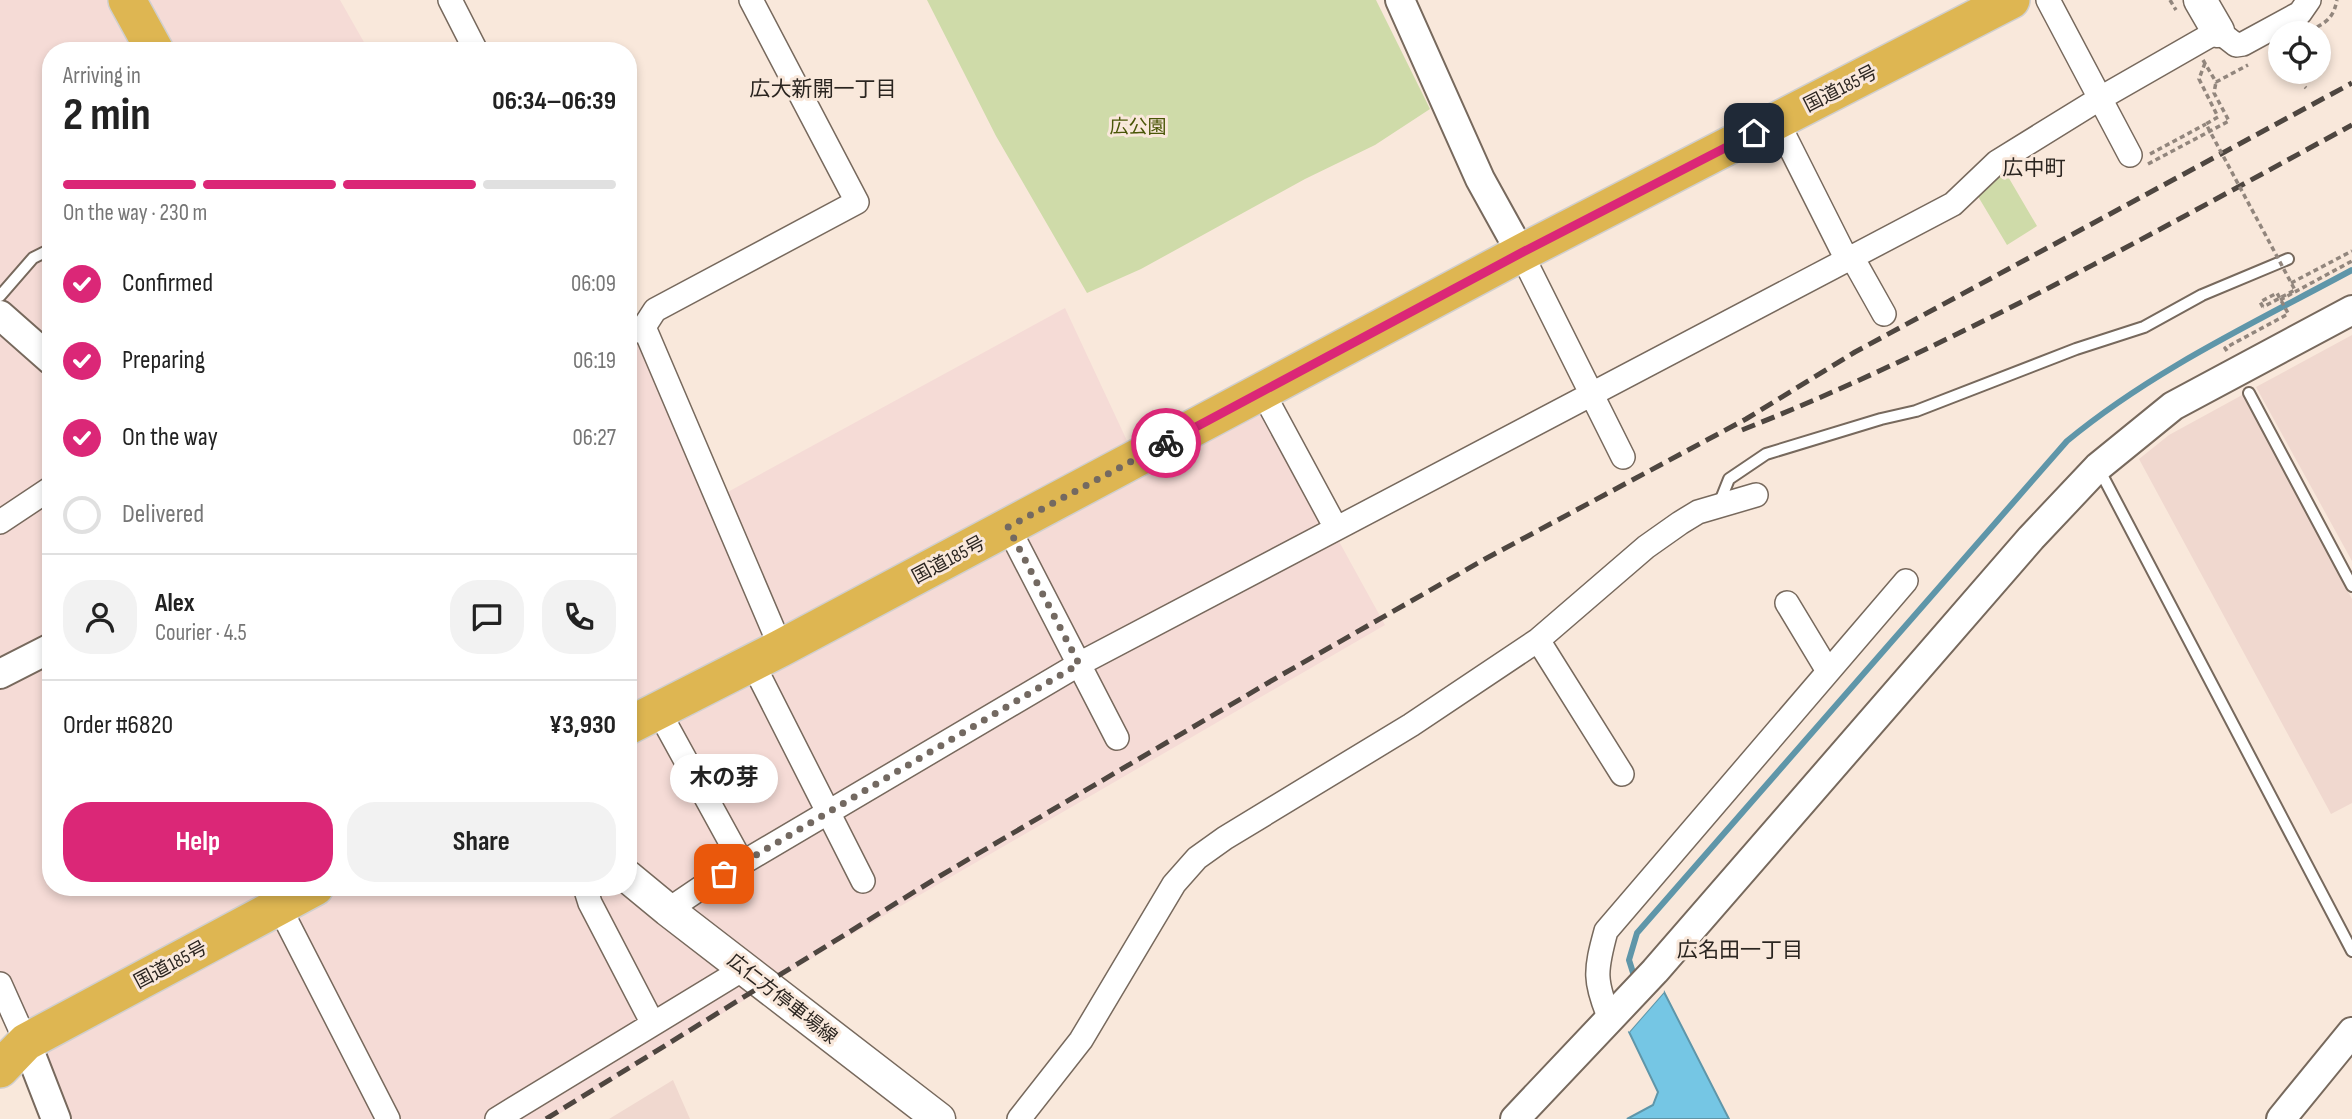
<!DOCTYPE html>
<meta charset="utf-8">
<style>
body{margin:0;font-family:"Sofia Sans Condensed","Noto Sans JP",sans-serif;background:#f2f2f2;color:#222;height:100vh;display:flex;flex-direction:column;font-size:26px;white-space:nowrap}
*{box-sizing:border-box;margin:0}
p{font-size:23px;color:#767676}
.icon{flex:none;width:38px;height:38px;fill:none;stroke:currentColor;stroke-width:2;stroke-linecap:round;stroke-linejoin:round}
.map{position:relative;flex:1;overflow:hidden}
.sheet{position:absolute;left:42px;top:42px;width:595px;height:854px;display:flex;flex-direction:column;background:#fff;border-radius:28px;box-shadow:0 4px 10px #0003}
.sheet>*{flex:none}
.buttons{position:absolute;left:2268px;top:21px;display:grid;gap:14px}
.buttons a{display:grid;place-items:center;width:63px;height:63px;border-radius:50%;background:#fff;box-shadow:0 4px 10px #0003;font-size:35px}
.pin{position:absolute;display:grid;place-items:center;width:60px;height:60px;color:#fff;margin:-30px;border-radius:14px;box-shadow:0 4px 10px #0006}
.courier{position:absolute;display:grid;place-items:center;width:70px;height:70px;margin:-35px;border:5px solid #db2777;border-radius:50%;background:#fff;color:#222;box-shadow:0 2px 9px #0007}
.bubble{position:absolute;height:49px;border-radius:24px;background:#fff;box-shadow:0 4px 10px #0003;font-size:23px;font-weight:700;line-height:49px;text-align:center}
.overview em{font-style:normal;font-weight:700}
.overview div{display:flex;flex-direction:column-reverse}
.overview{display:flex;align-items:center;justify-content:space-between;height:119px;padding:0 21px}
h1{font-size:46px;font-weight:700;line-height:52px}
.bar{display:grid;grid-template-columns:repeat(4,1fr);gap:10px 7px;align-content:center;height:84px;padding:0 21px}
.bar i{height:9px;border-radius:5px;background:#e0e0e0}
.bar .on{background:#db2777}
.bar p{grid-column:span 4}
.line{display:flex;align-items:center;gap:18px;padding:0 21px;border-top:2px solid #e0e0e0}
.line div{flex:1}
.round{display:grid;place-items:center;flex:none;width:74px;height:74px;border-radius:28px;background:#f2f2f2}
ol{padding:0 21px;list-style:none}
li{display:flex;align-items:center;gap:21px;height:77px}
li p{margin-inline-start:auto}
li .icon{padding:7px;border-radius:50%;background:#db2777;color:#fff;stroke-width:4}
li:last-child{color:#767676}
li i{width:38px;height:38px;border:4px solid #e0e0e0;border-radius:50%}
.action{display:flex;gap:14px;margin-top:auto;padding:14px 21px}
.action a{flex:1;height:80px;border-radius:28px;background:#db2777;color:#fff;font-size:28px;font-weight:700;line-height:80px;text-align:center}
.action a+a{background:#f2f2f2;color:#222}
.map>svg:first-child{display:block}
</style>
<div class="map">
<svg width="2352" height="1119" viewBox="0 0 2352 1119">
<rect width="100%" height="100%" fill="#f9e8db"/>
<path fill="#f5dbd6" d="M 0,0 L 340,0 L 369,51 L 51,51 L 51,887 L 628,887 L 628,338 L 641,332 L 715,499 L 1065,308 L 1136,460 L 1259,396 L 1385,625 L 837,943 L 551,1119 L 52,1119 L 0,999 Z"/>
<path fill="#f0d8cf" d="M 2352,335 L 2352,561 L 2256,387 Z
M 2244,394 L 2352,599 L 2352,803 L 2331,814 L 2139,459 L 2169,435 Z
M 673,1080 L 690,1119 L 609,1119 Z"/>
<path fill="#cfdba9" d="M 927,0 L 1376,0 L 1430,109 L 1375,145 L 1305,179 L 1141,269 L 1087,293 L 996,136 Z
M 2003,168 L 2037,226 L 2007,245 L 1976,193 Z"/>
<path fill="#75c6e4" stroke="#5f96a9" stroke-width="2" d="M 1664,992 L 1729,1119 L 1627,1119 L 1653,1105 L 1658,1092 L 1629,1032 Z"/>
<path fill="#f9e8db" d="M 1663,989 L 1664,992 L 1629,1032 L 1627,1028 Z"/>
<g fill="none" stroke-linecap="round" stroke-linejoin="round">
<path stroke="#5f96a9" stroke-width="6" d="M 1635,979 L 1629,960 L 1637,933 L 2067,441 C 2153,370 2254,323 2352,270"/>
<g stroke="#77695d" stroke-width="14">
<path id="service" d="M 0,296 L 33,258 L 51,249
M 2249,393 L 2352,586
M 2099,469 L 2352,951
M 1719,504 L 1729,479 L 1766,454 L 1881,419 L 1916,411 L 2076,349 L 2144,327 L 2202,295 L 2288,259"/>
</g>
<g stroke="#77695d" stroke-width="26">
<path id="minor" d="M 450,0 L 476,51
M 2048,0 L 2130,155
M 1777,121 L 1847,260
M 1521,253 L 1623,457
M 1852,257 L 1884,314
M 644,327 L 655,310 L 857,202 L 751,0
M 628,334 L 644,327 L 781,648
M 1262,391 L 1336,528
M 0,522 L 51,488
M 1008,527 L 1117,738
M 1787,603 L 1828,671
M 1538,640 L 1622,774
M 752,662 L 863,881
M 658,710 L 742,863
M 269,887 L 388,1119
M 585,887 L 590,903 L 653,1024
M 668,910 L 705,885 L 1081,663 L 1953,204 L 1997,162 L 2099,99 L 2202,40 L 2218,31 L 2236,45 L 2243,44 L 2300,13 L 2309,0
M 0,984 L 26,1042
M 1610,1019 C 1594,981 1595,971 1606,931 L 1906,581
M 497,1119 L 745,968
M 1019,1119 L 1081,1040 L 1174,884 L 1197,858 L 1225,838 L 1411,725 L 1538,640 L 1646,547 L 1680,523 L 1698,512 L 1756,495"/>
</g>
<g stroke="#77695d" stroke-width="32">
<path id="tertiary" d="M 1400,0 L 1480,179 L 1521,253
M 0,315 L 51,360
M 0,674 L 51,648
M 26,1042 L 56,1119
M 1515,1119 L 1655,971 L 2031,538 L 2098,467 L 2173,406 L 2352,310
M 2281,1119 L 2352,1032"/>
</g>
<g stroke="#77695d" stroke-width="35">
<path id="secondary" d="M 2200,0 L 2218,31
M 628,877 L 668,910 L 939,1119"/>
</g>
<g stroke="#d0cfce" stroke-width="40">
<path id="trunk" d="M 127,0 L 155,51
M 628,726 L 781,648 L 1521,253 L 2011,0
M 0,1069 L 26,1042 L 315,887"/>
</g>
<path stroke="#92867d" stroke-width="3.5" stroke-dasharray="5 3.5" stroke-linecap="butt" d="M 2170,0 L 2176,10
M 2317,27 C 2330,20 2334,14 2337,0
M 2203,60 L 2216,82 L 2248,65
M 2205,63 L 2199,79 L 2218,117
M 2305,87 L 2306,88
M 2150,154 L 2206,124
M 2148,164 L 2229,121 L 2214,93 L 2216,82
M 2291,283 L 2352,251
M 2280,300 L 2352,261
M 2263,307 L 2260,302 L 2277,293 L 2289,315
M 2227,351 L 2225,348 L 2288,314"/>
<use href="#service" stroke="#fff" stroke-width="10"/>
<use href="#minor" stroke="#fff" stroke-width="23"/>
<use href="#tertiary" stroke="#fff" stroke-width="28"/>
<use href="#secondary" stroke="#fff" stroke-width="32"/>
<use href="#trunk" stroke="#deb652" stroke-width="37"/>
<path stroke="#4e4640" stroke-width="5" stroke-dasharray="14 7" stroke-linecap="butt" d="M 1742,430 C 1953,346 2153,233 2352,125
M 546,1119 L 940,876 L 1283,674 L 1485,559 L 1746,419 L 1855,352 L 2352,83"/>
<path stroke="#92867d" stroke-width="3.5" stroke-dasharray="5 3.5" stroke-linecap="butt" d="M 2218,117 L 2206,124 L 2295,290 L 2263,307"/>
</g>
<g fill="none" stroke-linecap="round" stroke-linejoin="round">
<path stroke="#736961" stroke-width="7" stroke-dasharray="0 12.6" d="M 724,874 L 1079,664 L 1008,527 L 1166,443"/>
<path stroke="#db2777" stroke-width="9" d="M 1166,443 L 1521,253 L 1754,133"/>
</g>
<g text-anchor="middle" stroke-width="6" stroke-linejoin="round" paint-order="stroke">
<g font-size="19" fill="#2b2520" stroke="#f9e8db">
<text transform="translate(1840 88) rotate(-27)" y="7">国道185号</text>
<text transform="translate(948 559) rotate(-28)" y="7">国道185号</text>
<text transform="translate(170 964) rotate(-28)" y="7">国道185号</text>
<text transform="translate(783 998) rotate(38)" y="7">広仁方停車場線</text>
</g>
<g font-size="19" fill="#4a5607" stroke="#f9e8db">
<text x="1138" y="133">広公園</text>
</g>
<g font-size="21" fill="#2b2520" stroke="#f9e8db">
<text x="823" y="96">広大新開一丁目</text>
<text x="2034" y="175">広中町</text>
<text x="1740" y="957">広名田一丁目</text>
</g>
</g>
</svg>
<div class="buttons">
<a><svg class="icon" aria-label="locate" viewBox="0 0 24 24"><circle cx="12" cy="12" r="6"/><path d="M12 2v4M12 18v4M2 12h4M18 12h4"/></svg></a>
</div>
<div class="pin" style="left:724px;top:874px;background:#ea580c"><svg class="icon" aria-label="bag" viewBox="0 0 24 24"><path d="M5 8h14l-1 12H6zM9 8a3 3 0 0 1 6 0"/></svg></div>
<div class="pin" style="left:1754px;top:133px;background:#1f2937"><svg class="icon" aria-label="home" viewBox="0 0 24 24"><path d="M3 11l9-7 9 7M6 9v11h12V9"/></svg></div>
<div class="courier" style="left:1166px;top:443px"><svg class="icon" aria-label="bike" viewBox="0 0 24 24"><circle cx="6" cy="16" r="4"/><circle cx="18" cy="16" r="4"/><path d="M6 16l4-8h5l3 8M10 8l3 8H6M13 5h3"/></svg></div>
<div class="bubble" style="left:670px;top:754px;width:108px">木の芽</div>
<section class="sheet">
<div class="overview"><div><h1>2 min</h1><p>Arriving in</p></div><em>06:34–06:39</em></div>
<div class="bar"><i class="on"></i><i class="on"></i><i class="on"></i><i></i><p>On the way · 230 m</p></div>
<ol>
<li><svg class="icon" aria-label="check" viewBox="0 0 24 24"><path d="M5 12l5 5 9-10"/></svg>Confirmed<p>06:09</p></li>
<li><svg class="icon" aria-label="check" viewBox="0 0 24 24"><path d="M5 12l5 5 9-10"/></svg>Preparing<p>06:19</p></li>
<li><svg class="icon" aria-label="check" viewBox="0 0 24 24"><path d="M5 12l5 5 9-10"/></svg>On the way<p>06:27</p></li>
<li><i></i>Delivered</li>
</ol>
<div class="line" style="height:126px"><a class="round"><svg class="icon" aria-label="person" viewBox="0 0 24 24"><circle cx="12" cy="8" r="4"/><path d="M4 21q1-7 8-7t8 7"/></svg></a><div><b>Alex</b><p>Courier · 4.5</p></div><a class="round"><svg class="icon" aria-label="chat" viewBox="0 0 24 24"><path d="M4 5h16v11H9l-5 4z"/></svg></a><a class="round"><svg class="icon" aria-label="phone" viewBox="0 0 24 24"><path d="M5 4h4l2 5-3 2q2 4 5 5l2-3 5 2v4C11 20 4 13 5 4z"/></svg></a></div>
<div class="line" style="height:91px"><div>Order #6820</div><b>¥3,930</b></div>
<div class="action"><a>Help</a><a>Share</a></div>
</section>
</div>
